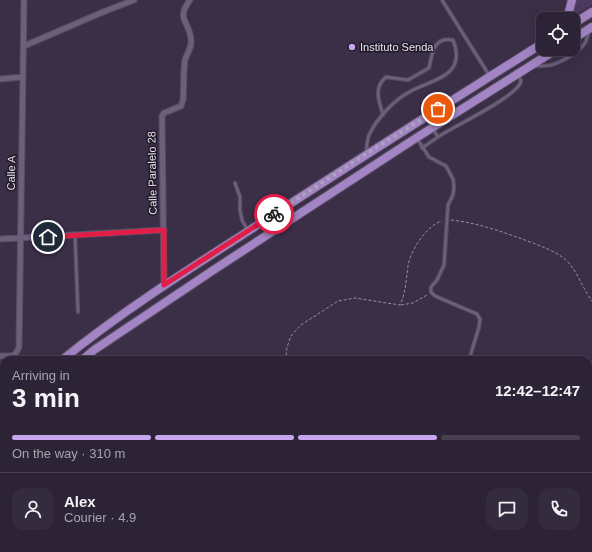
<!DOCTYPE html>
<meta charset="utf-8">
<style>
body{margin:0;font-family:Helvetica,sans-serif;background:#342b3e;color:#f1f3f6;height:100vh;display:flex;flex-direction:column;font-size:15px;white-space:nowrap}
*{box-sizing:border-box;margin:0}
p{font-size:13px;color:#a6a4ad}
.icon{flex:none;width:22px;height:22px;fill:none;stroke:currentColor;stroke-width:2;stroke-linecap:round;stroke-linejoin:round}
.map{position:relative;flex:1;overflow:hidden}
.side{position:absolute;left:0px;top:356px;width:592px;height:196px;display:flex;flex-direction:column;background:#2c2336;border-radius:12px 12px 0 0;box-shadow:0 4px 16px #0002,0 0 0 1px #484051}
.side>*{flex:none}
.buttons{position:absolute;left:536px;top:12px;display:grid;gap:8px}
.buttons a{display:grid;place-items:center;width:44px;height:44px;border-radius:8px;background:#2c2336;box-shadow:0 4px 16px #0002,0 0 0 1px #484051;font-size:20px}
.pin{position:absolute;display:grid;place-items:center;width:34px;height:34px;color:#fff;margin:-17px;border:2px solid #fff;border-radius:50%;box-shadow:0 1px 4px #0007}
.courier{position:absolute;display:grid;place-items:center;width:40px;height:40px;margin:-20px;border:3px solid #e11d48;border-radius:50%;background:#fff;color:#222;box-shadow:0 1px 5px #0007}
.head em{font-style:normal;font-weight:800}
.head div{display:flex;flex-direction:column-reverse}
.head{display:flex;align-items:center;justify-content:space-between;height:68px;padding:0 12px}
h1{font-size:26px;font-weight:800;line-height:30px}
.bar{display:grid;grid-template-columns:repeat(4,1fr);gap:6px 4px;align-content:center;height:48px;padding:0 12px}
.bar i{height:5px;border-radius:3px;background:#484051}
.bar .current{background:#c8a6ef}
.bar p{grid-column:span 4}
.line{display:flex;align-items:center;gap:10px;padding:0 12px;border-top:1px solid #484051}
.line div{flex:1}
.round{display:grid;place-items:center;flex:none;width:42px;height:42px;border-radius:12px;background:#342b3e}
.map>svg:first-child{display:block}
</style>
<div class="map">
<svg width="592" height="552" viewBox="0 0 592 552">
<rect width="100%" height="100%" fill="#3b2f48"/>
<path fill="#4d3a62" d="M 575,0 L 592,0 L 592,5 L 571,17 Z"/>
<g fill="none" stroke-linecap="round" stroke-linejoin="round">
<g stroke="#564c61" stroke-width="4.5">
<path id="lane" d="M 442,0 L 489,75
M 535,66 C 540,66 546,66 551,65 C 562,62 578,53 585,43 C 587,39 588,35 589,31
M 438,137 C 452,127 519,96 521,81 L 518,75
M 418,140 L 429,157 L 446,166 L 453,179 L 454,187 L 453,195 L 448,205 L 444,265 L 437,280 L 431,287 L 431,292 L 435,296 L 477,314 L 480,319 L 479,327 L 469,360
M 422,148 L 438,137 L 426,118
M 366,153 C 367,147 367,140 369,135 C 377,118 395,99 411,91 C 434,79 467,76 453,40 C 434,36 432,53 429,68 L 408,80 L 386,77 C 373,88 379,101 383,115
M 235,183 L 240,197 L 240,210 L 242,220 L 248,231
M 75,235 L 78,312
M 411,552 L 418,548"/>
</g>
<g stroke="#564c61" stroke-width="7">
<path id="street" d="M 24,46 L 103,12 L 134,0
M 0,79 L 23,77
M 0,239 L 164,230
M 164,285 L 162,116 L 164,113 L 181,106 L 183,100 C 184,88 183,72 185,60 C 187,53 192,48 191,40 C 190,21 175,20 190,0
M 0,356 C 11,356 15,358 19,347 L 24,0
M 27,548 L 27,552"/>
</g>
<g stroke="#564c61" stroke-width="10">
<path id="primary" d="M 567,19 L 572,0
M 573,24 L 592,12
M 573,39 L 592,27
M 62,360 C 121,312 186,271 250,230 C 347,166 445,105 543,43
M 82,360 L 94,350 L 215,269 L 416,138 L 557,49
M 0,411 L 4,408
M 0,427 L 4,424"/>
</g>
<path stroke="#988fa3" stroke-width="1" stroke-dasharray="3 2" stroke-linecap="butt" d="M 451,220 C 479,223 506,233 533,243 C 545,248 558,252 568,262 C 578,273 583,289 592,301
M 401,305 L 413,303 L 427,295
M 288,360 L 286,356 L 287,347 L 291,336 L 301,325 L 338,301 L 355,298 L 400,305 C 406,292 406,280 408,266 C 410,251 427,225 442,221
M 588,540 L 592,542
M 391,548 L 392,552
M 480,548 L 481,552
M 269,552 L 270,548
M 526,552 L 527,548"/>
<use href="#lane" stroke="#6c5f7b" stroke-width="2.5"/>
<use href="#street" stroke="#6c5f7b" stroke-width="5"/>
<use href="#primary" stroke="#a384c4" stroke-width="8"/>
</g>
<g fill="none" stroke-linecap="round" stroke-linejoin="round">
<path stroke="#ada4b8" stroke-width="4" stroke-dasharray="0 7.2" d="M 274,214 L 366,154 L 438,109"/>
<path stroke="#e11d48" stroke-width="5" d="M 48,237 L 164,230 L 164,285 L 274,214"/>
</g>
<circle fill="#c8a6ef" stroke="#1f1a25" stroke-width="1.5" cx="352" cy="47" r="4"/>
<g text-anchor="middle" stroke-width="3" stroke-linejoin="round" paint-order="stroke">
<g font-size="11" fill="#eae3f4" stroke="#1f1a25" text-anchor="start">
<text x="360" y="51">Instituto Senda</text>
</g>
<g font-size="11" fill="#eae3f4" stroke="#1f1a25">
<text transform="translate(11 173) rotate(-89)" y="4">Calle A</text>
<text transform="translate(152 173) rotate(-91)" y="4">Calle Paralelo 28</text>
</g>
</g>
</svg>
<div class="buttons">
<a><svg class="icon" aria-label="locate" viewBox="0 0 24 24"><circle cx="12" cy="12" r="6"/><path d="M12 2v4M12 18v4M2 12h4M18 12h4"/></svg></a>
</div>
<div class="pin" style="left:438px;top:109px;background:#ea580c"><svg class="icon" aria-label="bag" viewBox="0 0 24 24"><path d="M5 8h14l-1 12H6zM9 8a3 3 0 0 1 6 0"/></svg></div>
<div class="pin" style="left:48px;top:237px;background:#1f2937"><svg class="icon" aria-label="home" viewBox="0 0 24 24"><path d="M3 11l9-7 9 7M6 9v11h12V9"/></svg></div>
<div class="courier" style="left:274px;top:214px"><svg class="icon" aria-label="bike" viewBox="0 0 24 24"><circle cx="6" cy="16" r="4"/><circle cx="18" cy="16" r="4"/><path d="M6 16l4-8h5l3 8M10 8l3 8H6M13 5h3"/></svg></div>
<section class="side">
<div class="head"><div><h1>3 min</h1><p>Arriving in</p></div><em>12:42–12:47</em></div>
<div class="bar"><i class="current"></i><i class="current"></i><i class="current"></i><i></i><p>On the way · 310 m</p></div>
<div class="line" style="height:72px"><a class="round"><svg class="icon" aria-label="person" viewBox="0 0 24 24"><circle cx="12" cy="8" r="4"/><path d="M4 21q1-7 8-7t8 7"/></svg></a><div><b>Alex</b><p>Courier · 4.9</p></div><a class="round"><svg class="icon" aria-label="chat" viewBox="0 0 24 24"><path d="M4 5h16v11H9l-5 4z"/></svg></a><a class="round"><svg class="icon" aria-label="phone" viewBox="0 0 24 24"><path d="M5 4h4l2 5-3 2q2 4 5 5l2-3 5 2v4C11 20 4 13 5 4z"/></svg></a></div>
</section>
</div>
